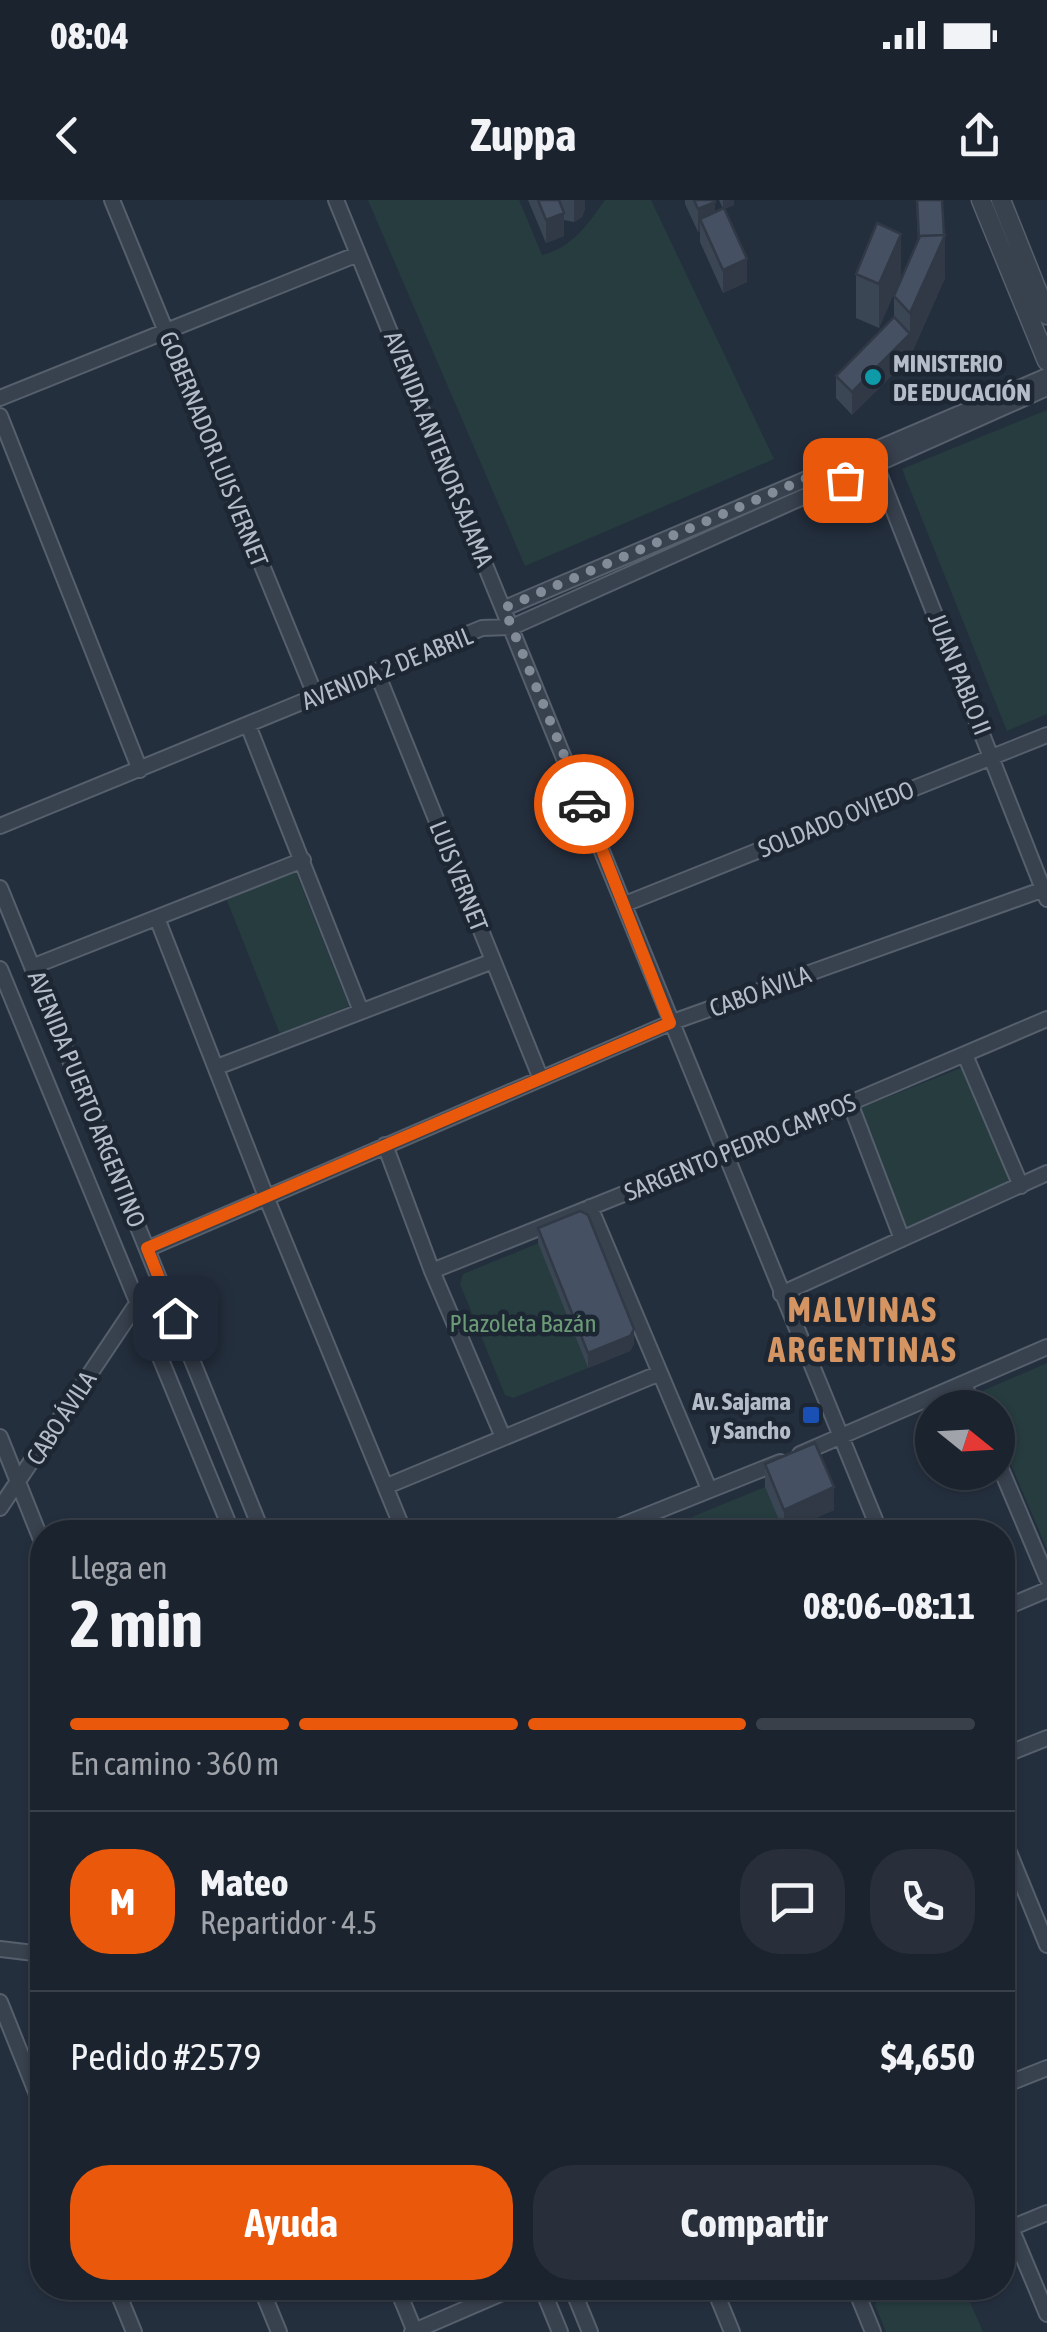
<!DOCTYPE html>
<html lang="es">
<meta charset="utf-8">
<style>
body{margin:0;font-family:"Asap Condensed",sans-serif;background:#282f3a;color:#f1f3f6;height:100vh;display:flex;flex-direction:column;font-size:38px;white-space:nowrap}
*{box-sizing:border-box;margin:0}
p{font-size:32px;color:#a0a4aa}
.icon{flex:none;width:55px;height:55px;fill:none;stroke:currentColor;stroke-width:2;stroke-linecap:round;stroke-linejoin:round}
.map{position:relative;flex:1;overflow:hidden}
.side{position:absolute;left:30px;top:1320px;width:985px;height:780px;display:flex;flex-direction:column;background:#1b232e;border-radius:40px;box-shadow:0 2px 8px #0004,0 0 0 2px #39404a}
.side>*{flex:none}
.needle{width:65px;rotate:108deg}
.fabs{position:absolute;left:915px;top:1190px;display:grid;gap:20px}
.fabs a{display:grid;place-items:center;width:100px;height:100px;border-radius:50%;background:#1b232e;box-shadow:0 2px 8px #0004,0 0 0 2px #39404a;font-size:50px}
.pin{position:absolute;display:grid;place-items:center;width:85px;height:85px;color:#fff;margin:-42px;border-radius:20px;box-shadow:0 5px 15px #0006}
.courier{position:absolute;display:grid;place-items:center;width:100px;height:100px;margin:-50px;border:8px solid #ea580c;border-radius:50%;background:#fff;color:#222;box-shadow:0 2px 12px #0007}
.summary em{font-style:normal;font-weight:700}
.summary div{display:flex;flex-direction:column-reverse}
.summary{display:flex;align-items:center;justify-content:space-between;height:170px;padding:0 40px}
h1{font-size:65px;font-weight:700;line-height:75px}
.bar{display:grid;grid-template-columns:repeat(4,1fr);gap:15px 10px;align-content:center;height:120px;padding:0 40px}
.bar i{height:12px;border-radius:8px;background:#39404a}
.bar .current{background:#ea580c}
.bar p{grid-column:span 4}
.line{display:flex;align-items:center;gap:25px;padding:0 40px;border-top:2px solid #39404a}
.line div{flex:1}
.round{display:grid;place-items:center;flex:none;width:105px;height:105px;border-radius:40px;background:#282f3a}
.button{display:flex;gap:20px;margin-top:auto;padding:20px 40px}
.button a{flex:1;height:115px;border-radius:40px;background:#ea580c;color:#fff;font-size:40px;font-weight:700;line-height:115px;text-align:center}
.button a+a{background:#282f3a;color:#f1f3f6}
.status{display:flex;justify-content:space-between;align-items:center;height:70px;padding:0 50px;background:#1b232e;direction:ltr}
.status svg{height:28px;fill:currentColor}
header{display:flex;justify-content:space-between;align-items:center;height:130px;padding:0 40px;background:#1b232e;font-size:45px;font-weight:700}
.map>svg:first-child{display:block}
</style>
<div class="status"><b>08:04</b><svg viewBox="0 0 49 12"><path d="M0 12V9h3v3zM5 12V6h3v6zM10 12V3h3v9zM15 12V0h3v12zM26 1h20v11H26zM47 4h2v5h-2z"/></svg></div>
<header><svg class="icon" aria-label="back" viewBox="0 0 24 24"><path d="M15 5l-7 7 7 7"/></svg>Zuppa<svg class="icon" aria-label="share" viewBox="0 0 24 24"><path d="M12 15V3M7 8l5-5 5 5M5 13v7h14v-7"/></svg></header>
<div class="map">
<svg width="1047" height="2132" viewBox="0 0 1047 2132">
<rect width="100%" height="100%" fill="#242f3e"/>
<path fill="#263c3f" d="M 368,0 L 519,0 L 542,55 C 572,48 588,24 605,0 L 651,0 L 774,259 L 525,366 Z
M 1047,210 L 1047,514 L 1007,531 L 902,269 Z
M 295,670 L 349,806 L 280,834 L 226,698 Z
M 963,867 L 1010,981 L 907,1027 L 858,909 Z
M 539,1043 L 588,1168 L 513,1198 L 505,1195 L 460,1084 L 463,1074 Z
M 1047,1163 L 1047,1349 L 998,1234 L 998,1208 L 986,1207 L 980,1192 Z
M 765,1287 L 784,1332 L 655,1332 Z
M 901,2088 L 964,2088 L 983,2132 L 886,2132 L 875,2105 L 879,2097 Z"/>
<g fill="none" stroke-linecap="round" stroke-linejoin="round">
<g stroke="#565f6c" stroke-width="18">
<path id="minor" d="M 112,0 L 316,497
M 336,0 L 880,1332
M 0,198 L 358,54
M 0,216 L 140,570
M 873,258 L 1047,699
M 505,408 L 1047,176
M 377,473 L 541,879
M 248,525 L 361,811
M 0,626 L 482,428 L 512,427 L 1047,188
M 0,688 L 262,1332
M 625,704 L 1047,535
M 157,718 L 267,999 L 404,1332
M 34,766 L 303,660
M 0,769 L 232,1332
M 965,855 L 1021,986
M 217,867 L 493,761
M 850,903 L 902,1039
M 385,945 L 432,1071 L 503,1237
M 590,1007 L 709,1289
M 147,1049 L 670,823 L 1047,688
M 432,1071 L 850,903 L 1047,819
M 781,1094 L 1047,973
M 964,1184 L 974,1208
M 0,1237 L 42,1342
M 800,1254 L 1047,1147
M 998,1262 L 1047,1378
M 387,1286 L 660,1173
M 0,1308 L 134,1108 L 160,1082
M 605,1332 L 780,1262
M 1002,1409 L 1047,1390
M 1002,1556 L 1047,1538
M 1002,1635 L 1047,1745
M 0,1749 L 42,1754
M 0,1802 L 42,1907
M 1002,1886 L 1047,1868
M 1011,2028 L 1047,2114
M 1006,2030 L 1047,2013
M 116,2088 L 134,2132
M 261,2088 L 279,2132
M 397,2088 L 415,2132
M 542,2088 L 560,2132
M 572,2088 L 590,2132
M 714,2088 L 732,2132
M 855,2088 L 873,2132
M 412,2132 L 514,2088"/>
</g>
<g stroke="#565f6c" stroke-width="21">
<path id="tertiary" d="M 981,0 L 1047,161
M 1001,0 L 1047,115"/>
</g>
<use href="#minor" stroke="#38414e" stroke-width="14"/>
<use href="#tertiary" stroke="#38414e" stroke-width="18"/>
</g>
<path fill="#3b4654" d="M 528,0 L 585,0 L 585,9 L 582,17 L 574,22 L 564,20 L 564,36 L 546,43 Z
M 685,0 L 714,0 L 715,12 L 723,9 L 719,0 L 734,0 L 734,5 L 724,9 L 747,82 L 723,93 L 700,42 L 700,31 L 698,32 L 685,4 Z
M 916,0 L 942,0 L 945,78 L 910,157 L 852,215 L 836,198 L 836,176 L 894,117 L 894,96 L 918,40 Z
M 856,74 L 901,77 L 879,128 L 856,118 Z
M 538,1028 L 634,1144 L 630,1151 L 588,1168 L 538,1043 Z
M 765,1264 L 834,1310 L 784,1332 L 765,1287 Z"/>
<path fill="#303945" d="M 574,0 L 585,0 L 585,9 L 582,17 L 574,22 Z
M 723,0 L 734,0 L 734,5 L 723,9 Z
M 715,2 L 715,25 L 700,19 L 700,31 L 698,32 L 698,9 Z
M 564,13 L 564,36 L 546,43 L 546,20 Z
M 901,34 L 901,77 L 879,128 L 879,84 Z
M 945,35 L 945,78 L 910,157 L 910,113 Z
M 747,59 L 747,82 L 723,93 L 723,70 Z
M 910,134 L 910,157 L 852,215 L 852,192 Z
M 634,1129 L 634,1144 L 630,1151 L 588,1168 L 588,1153 Z
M 834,1287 L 834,1310 L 784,1332 L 784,1310 Z"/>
<path fill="#455162" stroke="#303945" stroke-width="2.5" d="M 538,0 L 559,0 L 564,13 L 546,20 Z
M 694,0 L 714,0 L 715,2 L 698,9 Z
M 917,0 L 942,0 L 944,35 L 920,36 L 919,38 Z
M 724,8 L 747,59 L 723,70 L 700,19 Z
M 877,23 L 901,34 L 879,84 L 856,74 Z
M 945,35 L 910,113 L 894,96 L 920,36 Z
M 894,117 L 910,134 L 852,192 L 836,176 Z
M 580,1011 L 588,1015 L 634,1129 L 630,1136 L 588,1153 L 538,1028 Z
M 815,1243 L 834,1287 L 784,1310 L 765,1264 Z"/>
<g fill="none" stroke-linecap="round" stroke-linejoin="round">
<path stroke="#828b98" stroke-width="10" stroke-dasharray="0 18" d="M 584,604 L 504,408 L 870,251 L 877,266 L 845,280"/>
<path stroke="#ea580c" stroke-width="12" d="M 175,1118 L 147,1048 L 670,823 L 584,604"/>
</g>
<circle fill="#0f9aa8" stroke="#1d2633" stroke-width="4" cx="873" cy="177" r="10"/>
<rect fill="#1a4fb4" stroke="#1d2633" stroke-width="4" x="801" y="1205" width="20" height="20" rx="5"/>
<g text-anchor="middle" stroke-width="9" stroke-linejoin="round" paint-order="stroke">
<g font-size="25" font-weight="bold" fill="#b4bcc9" stroke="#1d2633" text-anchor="start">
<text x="893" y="172">MINISTERIO<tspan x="893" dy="29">DE EDUCACIÓN</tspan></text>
<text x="791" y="1210" text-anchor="end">Av. Sajama<tspan x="791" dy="29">y Sancho</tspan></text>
</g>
<g font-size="25" fill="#b4bcc9" stroke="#1d2633">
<text transform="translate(214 249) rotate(68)" y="9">GOBERNADOR LUIS VERNET</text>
<text transform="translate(439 249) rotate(68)" y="9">AVENIDA ANTENOR SAJAMA</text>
<text transform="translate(387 468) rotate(-22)" y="9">AVENIDA 2 DE ABRIL</text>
<text transform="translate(960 474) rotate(68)" y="9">JUAN PABLO II</text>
<text transform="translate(836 619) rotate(-22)" y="9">SOLDADO OVIEDO</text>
<text transform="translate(459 676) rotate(68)" y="9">LUIS VERNET</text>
<text transform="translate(760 791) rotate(-20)" y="9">CABO ÁVILA</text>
<text transform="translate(87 899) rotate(68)" y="9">AVENIDA PUERTO ARGENTINO</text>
<text transform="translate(740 947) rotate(-22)" y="9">SARGENTO PEDRO CAMPOS</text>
<text transform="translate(61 1218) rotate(-57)" y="9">CABO ÁVILA</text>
</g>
<g font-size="25" fill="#6b9a76" stroke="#1d2633">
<text x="523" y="1132">Plazoleta Bazán</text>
</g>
<g font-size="35" font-weight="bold" letter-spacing="2.5" fill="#d59563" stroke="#1d2633">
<text x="863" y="1122">MALVINAS<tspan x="863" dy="40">ARGENTINAS</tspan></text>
</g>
</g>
</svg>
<div class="fabs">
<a><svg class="needle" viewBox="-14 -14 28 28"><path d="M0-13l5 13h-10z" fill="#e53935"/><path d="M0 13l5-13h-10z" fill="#a0a4aa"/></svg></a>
</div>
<div class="pin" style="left:845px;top:280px;background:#ea580c"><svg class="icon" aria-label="bag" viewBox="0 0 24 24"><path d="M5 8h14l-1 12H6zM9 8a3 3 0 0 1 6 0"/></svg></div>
<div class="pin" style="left:175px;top:1118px;background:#1f2937"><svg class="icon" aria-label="home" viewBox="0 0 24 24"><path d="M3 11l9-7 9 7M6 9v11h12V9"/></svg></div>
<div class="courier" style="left:584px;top:604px"><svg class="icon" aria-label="car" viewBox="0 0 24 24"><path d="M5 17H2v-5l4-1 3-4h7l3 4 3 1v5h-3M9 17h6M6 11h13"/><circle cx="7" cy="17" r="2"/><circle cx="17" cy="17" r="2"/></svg></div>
<section class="side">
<div class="summary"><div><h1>2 min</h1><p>Llega en</p></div><em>08:06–08:11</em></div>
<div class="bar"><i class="current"></i><i class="current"></i><i class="current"></i><i></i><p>En camino · 360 m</p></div>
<div class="line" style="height:180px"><b class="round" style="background:#ea580c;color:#fff">M</b><div><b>Mateo</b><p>Repartidor · 4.5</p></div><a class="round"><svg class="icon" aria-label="chat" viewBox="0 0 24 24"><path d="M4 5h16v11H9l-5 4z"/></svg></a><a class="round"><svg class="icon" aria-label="phone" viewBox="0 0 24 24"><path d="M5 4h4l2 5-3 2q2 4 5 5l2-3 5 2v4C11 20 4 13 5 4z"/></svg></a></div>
<div class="line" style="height:130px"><div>Pedido #2579</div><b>$4,650</b></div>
<div class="button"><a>Ayuda</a><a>Compartir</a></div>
</section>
</div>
